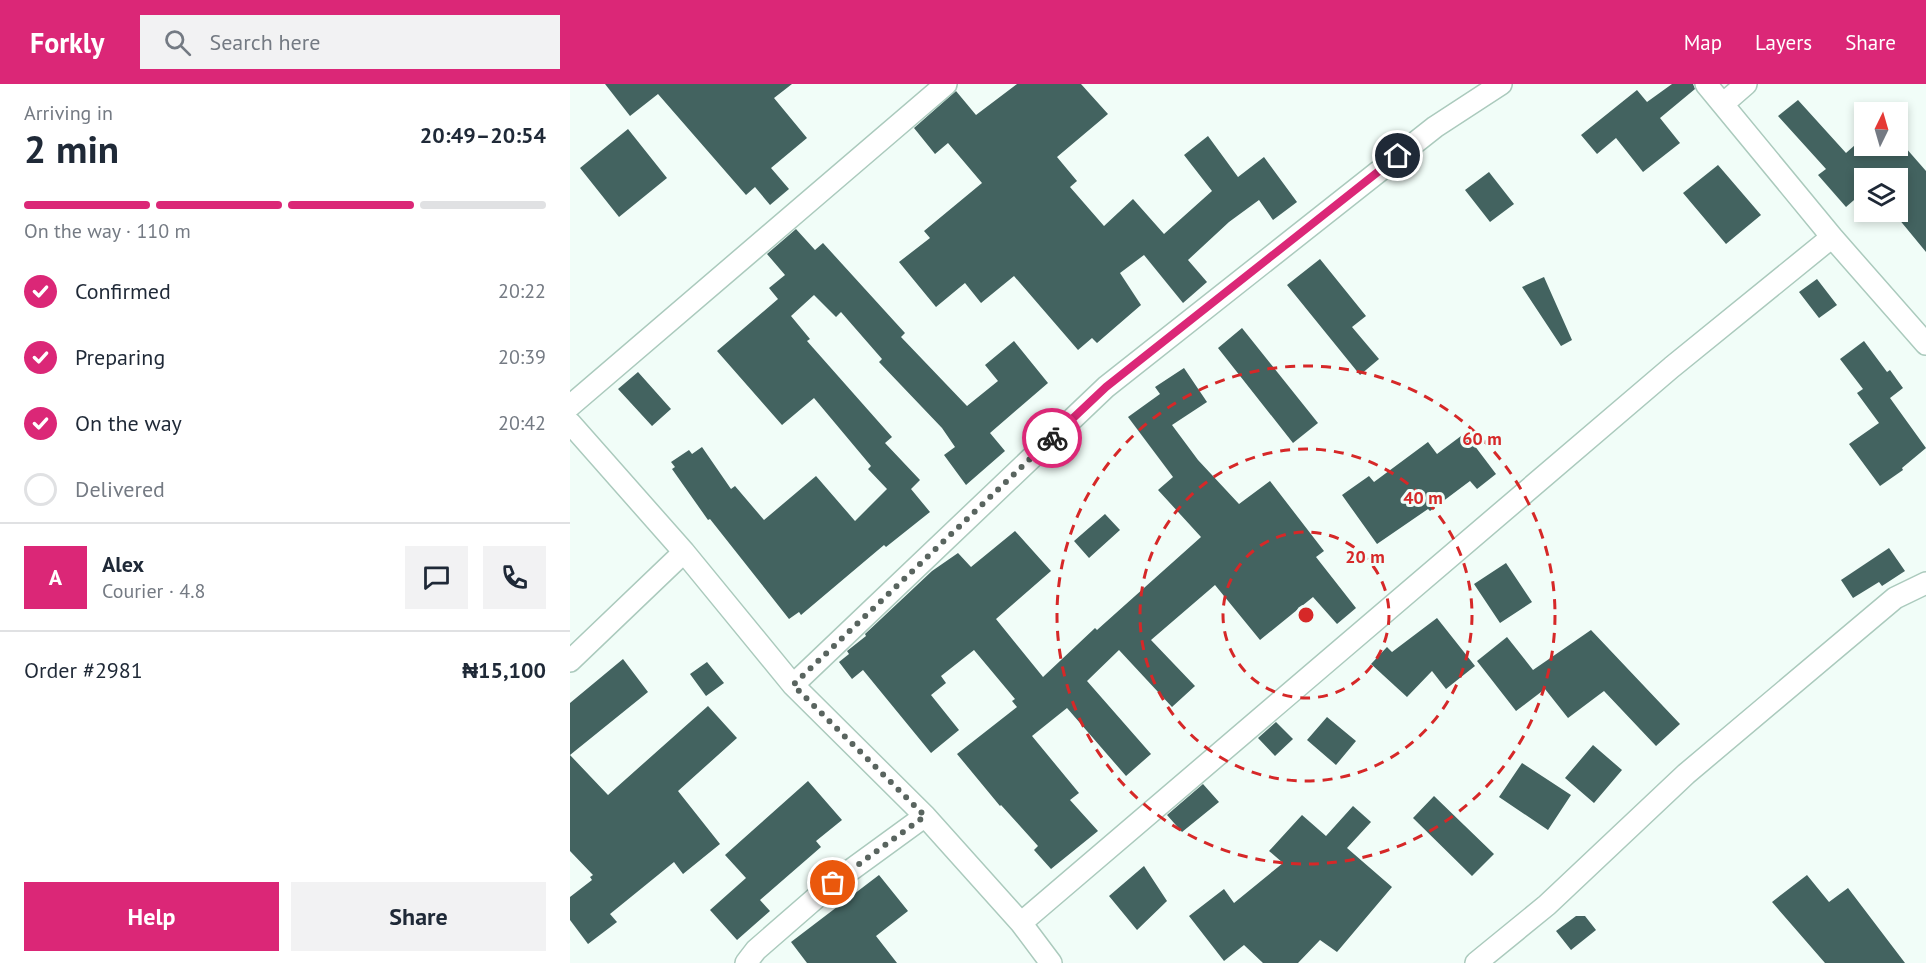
<!DOCTYPE html>
<meta charset="utf-8">
<style>
body{margin:0;font-family:"PT Sans",sans-serif;background:#f2f2f3;color:#1f2937;height:100vh;display:flex;flex-direction:column;font-size:22px;white-space:nowrap}
*{box-sizing:border-box;margin:0}
p{font-size:20px;color:#747a83}
.icon{flex:none;width:33px;height:33px;fill:none;stroke:currentColor;stroke-width:2;stroke-linecap:round;stroke-linejoin:round}
.map{position:relative;flex:1;overflow:hidden}
.panel{display:flex;flex-direction:column;background:#fff;width:570px}
.panel>*{flex:none}
.needle{width:39px;rotate:5deg}
.controls{position:absolute;left:1284px;top:18px;display:grid;gap:12px}
.controls a{display:grid;place-items:center;width:54px;height:54px;border-radius:0px;background:#fff;box-shadow:0 3px 9px #0003;font-size:30px}
.pin{position:absolute;display:grid;place-items:center;width:51px;height:51px;color:#fff;margin:-26px;border:3px solid #fff;border-radius:50%;box-shadow:0 2px 6px #0007}
.courier{position:absolute;display:grid;place-items:center;width:60px;height:60px;margin:-30px;border:4px solid #db2777;border-radius:50%;background:#fff;color:#222;box-shadow:0 2px 8px #0007}
.head em{font-style:normal;font-weight:800}
.head div{display:flex;flex-direction:column-reverse}
.head{display:flex;align-items:center;justify-content:space-between;height:102px;padding:0 24px}
h1{font-size:39px;font-weight:800;line-height:45px}
.bar{display:grid;grid-template-columns:repeat(4,1fr);gap:9px 6px;align-content:center;height:72px;padding:0 24px}
.bar i{height:8px;border-radius:4px;background:#e0e1e3}
.bar .current{background:#db2777}
.bar p{grid-column:span 4}
.line{display:flex;align-items:center;gap:15px;padding:0 24px;border-top:2px solid #e0e1e3}
.line div{flex:1}
.round{display:grid;place-items:center;flex:none;width:63px;height:63px;border-radius:0px;background:#f2f2f3}
ol{padding:0 24px;list-style:none}
li{display:flex;align-items:center;gap:18px;height:66px}
li p{margin-inline-start:auto}
li .icon{padding:6px;border-radius:50%;background:#db2777;color:#fff;stroke-width:4}
li:last-child{color:#747a83}
li i{width:33px;height:33px;border:3px solid #e0e1e3;border-radius:50%}
.button{display:flex;gap:12px;margin-top:auto;padding:12px 24px}
.button a{flex:1;height:69px;border-radius:0px;background:#db2777;color:#fff;font-size:24px;font-weight:800;line-height:69px;text-align:center}
.button a+a{background:#f2f2f3;color:#1f2937}
header{display:flex;align-items:center;gap:36px;box-sizing:border-box;height:84px;padding:0 30px;background:#db2777;color:#fff}
header strong{font-size:28px}
nav{display:flex;gap:33px;margin-inline-start:auto;font-size:21px}
.search{width:420px;height:54px;background:#f2f2f3;display:flex;align-items:center;gap:15px;box-sizing:border-box;padding:0 21px;border-radius:0px;color:#747a83;font-size:22px}
main{display:flex;flex:1;min-height:0}
.map>svg:first-child{display:block}
</style>
<header>
<strong>Forkly</strong>
<div class="search"><svg class="icon" aria-label="search" viewBox="0 0 24 24"><circle cx="10" cy="10" r="6"/><path d="M15 15l6 6"/></svg>Search here</div>
<nav><a>Map</a><a>Layers</a><a>Share</a></nav>
</header>
<main>
<section class="panel">
<div class="head"><div><h1>2 min</h1><p>Arriving in</p></div><em>20:49–20:54</em></div>
<div class="bar"><i class="current"></i><i class="current"></i><i class="current"></i><i></i><p>On the way · 110 m</p></div>
<ol>
<li><svg class="icon" aria-label="check" viewBox="0 0 24 24"><path d="M5 12l5 5 9-10"/></svg>Confirmed<p>20:22</p></li>
<li><svg class="icon" aria-label="check" viewBox="0 0 24 24"><path d="M5 12l5 5 9-10"/></svg>Preparing<p>20:39</p></li>
<li><svg class="icon" aria-label="check" viewBox="0 0 24 24"><path d="M5 12l5 5 9-10"/></svg>On the way<p>20:42</p></li>
<li><i></i>Delivered</li>
</ol>
<div class="line" style="height:108px"><b class="round" style="background:#db2777;color:#fff">A</b><div><b>Alex</b><p>Courier · 4.8</p></div><a class="round"><svg class="icon" aria-label="chat" viewBox="0 0 24 24"><path d="M4 5h16v11H9l-5 4z"/></svg></a><a class="round"><svg class="icon" aria-label="phone" viewBox="0 0 24 24"><path d="M5 4h4l2 5-3 2q2 4 5 5l2-3 5 2v4C11 20 4 13 5 4z"/></svg></a></div>
<div class="line" style="height:78px"><div>Order #2981</div><b>₦15,100</b></div>
<div class="button"><a>Help</a><a>Share</a></div>
</section>
<div class="map">
<svg width="1356" height="879" viewBox="0 0 1356 879">
<rect width="100%" height="100%" fill="#f1fdf8"/>
<path fill="#436360" d="M 35,0 L 222,0 L 204,14 L 237,54 L 201,84 L 219,105 L 200,121 L 185,103 L 176,111 L 88,10 L 60,32 Z
M 447,0 L 511,0 L 538,30 L 487,73 L 507,97 L 500,103 L 534,142 L 563,115 L 594,150 L 642,107 L 614,71 L 638,52 L 668,93 L 694,73 L 727,118 L 703,136 L 689,116 L 659,138 L 618,176 L 637,198 L 613,219 L 574,171 L 550,189 L 571,221 L 527,259 L 522,254 L 508,266 L 444,192 L 411,219 L 395,199 L 366,223 L 329,178 L 360,154 L 354,147 L 412,99 L 378,59 L 365,70 L 344,44 L 386,7 L 406,31 Z
M 1102,0 L 1123,0 L 1125,5 L 1090,34 L 1110,59 L 1073,88 L 1046,54 L 1027,70 L 1011,51 L 1067,6 L 1077,18 Z
M 1228,16 L 1276,69 L 1294,53 L 1294,62 L 1328,62 L 1328,55 L 1356,87 L 1356,168 L 1328,134 L 1328,94 L 1294,94 L 1294,115 L 1291,110 L 1276,123 L 1248,91 L 1256,85 L 1208,32 Z
M 58,45 L 97,94 L 49,133 L 10,84 Z
M 1148,81 L 1191,131 L 1156,160 L 1113,109 Z
M 919,88 L 944,120 L 920,138 L 895,106 Z
M 226,145 L 245,166 L 253,159 L 335,249 L 331,253 L 397,322 L 428,297 L 415,281 L 444,257 L 478,299 L 420,349 L 435,367 L 396,401 L 374,371 L 385,363 L 372,344 L 309,278 L 312,275 L 271,228 L 266,233 L 244,211 L 221,232 L 240,255 L 237,257 L 322,353 L 315,359 L 350,396 L 341,405 L 360,428 L 316,463 L 314,461 L 231,531 L 229,528 L 219,535 L 140,435 L 138,436 L 102,385 L 105,383 L 101,378 L 119,366 L 122,370 L 132,363 L 161,405 L 165,402 L 194,436 L 246,392 L 285,437 L 317,405 L 298,385 L 301,382 L 244,314 L 212,341 L 147,267 L 208,215 L 199,204 L 215,191 L 197,170 Z
M 750,175 L 796,232 L 782,243 L 809,275 L 790,291 L 717,201 Z
M 974,193 L 1002,256 L 991,262 L 952,203 Z
M 1247,195 L 1267,221 L 1249,234 L 1229,208 Z
M 672,244 L 748,339 L 723,359 L 648,264 Z
M 1294,257 L 1317,288 L 1320,286 L 1333,304 L 1320,314 L 1356,364 L 1332,384 L 1333,386 L 1310,402 L 1279,360 L 1309,339 L 1287,309 L 1293,305 L 1270,275 Z
M 614,284 L 637,318 L 602,341 L 628,376 L 669,420 L 700,397 L 754,467 L 746,473 L 786,524 L 767,540 L 743,513 L 690,556 L 645,501 L 581,556 L 625,602 L 602,623 L 549,566 L 517,597 L 581,670 L 556,692 L 497,624 L 462,652 L 509,709 L 500,716 L 528,747 L 481,785 L 464,766 L 468,762 L 431,721 L 430,722 L 387,670 L 447,623 L 442,617 L 445,615 L 404,566 L 371,592 L 376,599 L 361,611 L 389,646 L 361,669 L 293,586 L 282,595 L 269,578 L 279,570 L 277,567 L 296,552 L 295,550 L 362,487 L 388,469 L 401,483 L 445,447 L 481,487 L 426,535 L 473,593 L 525,544 L 527,546 L 631,453 L 588,406 L 603,393 L 558,333 L 590,310 L 585,303 Z
M 68,288 L 101,325 L 82,342 L 48,305 Z
M 895,349 L 926,390 L 907,405 L 900,397 L 860,427 L 858,425 L 807,460 L 772,411 L 799,392 L 804,398 L 858,358 L 867,370 Z
M 535,430 L 550,446 L 519,474 L 504,457 Z
M 1319,464 L 1335,487 L 1312,502 L 1309,498 L 1283,514 L 1271,496 Z
M 936,479 L 962,518 L 930,539 L 904,500 Z
M 867,534 L 905,582 L 876,605 L 862,587 L 837,613 L 801,580 L 817,563 L 822,568 Z
M 1021,546 L 1110,640 L 1086,662 L 1034,607 L 998,634 L 975,605 L 946,627 L 907,577 L 937,553 L 963,586 Z
M 53,575 L 78,608 L 0,671 L 38,711 L 138,622 L 167,654 L 108,707 L 150,760 L 113,790 L 104,778 L 40,830 L 47,838 L 18,860 L 0,836 L 0,813 L 22,796 L 20,793 L 23,791 L 0,767 L 0,619 Z
M 137,578 L 154,599 L 136,612 L 120,590 Z
M 757,633 L 786,657 L 766,681 L 737,656 Z
M 706,638 L 723,655 L 705,672 L 688,654 Z
M 1023,661 L 1052,686 L 1024,719 L 995,694 Z
M 952,679 L 1001,711 L 978,746 L 929,713 Z
M 238,697 L 272,736 L 246,757 L 251,763 L 190,816 L 200,827 L 167,856 L 140,826 L 176,794 L 155,771 Z
M 633,700 L 649,718 L 612,748 L 597,731 Z
M 864,712 L 924,770 L 902,792 L 843,734 Z
M 783,722 L 801,738 L 777,764 L 822,803 L 767,868 L 750,856 L 728,879 L 693,879 L 674,861 L 654,877 L 619,832 L 654,805 L 664,819 L 713,779 L 699,767 L 732,731 L 756,752 Z
M 574,782 L 597,817 L 567,846 L 539,812 Z
M 309,791 L 338,827 L 306,852 L 327,879 L 237,879 L 221,858 Z
M 1237,791 L 1259,818 L 1278,804 L 1335,879 L 1255,879 L 1202,818 Z
M 1006,832 L 1015,832 L 1026,846 L 1001,866 L 986,847 Z"/>
<g fill="none" stroke-linecap="round" stroke-linejoin="round">
<g stroke="#abcabd" stroke-width="24">
<path id="street" d="M 1136,0 L 1262,153 L 1356,260
M 1153,20 L 1176,0
M 0,322 L 376,0
M 0,339 L 114,468 L 223,601 L 355,732 L 451,839 L 481,879
M 0,577 L 114,468
M 223,601 L 536,303 L 865,43 L 931,0
M 451,839 L 1102,283 L 1262,153
M 176,879 L 186,866 L 263,799 L 355,732
M 906,879 L 977,821 L 1116,690 L 1325,514 L 1356,499"/>
</g>
<use href="#street" stroke="#fff" stroke-width="21"/>
</g>
<g fill="none" stroke-linecap="round" stroke-linejoin="round">
<path stroke="#59645f" stroke-width="6" stroke-dasharray="0 10.8" d="M 263,799 L 355,732 L 223,601 L 482,354"/>
<path stroke="#db2777" stroke-width="8" d="M 482,354 L 536,303 L 828,72"/>
</g>
<g fill="none" stroke="#d62828" stroke-width="3" stroke-dasharray="10 8">
<circle cx="736" cy="531" r="83"/>
<circle cx="736" cy="531" r="166"/>
<circle cx="736" cy="531" r="249"/>
</g>
<circle cx="736" cy="531" r="9" fill="#d62828" stroke="#f1fdf8" stroke-width="3"/>
<g font-size="18" text-anchor="middle" font-weight="bold" fill="#d62828" stroke="#f1fdf8" stroke-width="6" stroke-linejoin="round" paint-order="stroke">
<text x="912" y="361">60 m</text>
<text x="853" y="420">40 m</text>
<text x="795" y="479">20 m</text>
</g>
</svg>
<div class="controls">
<a><svg class="needle" viewBox="-14 -14 28 28"><path d="M0-13l5 13h-10z" fill="#e53935"/><path d="M0 13l5-13h-10z" fill="#747a83"/></svg></a>
<a><svg class="icon" aria-label="layers" viewBox="0 0 24 24"><path d="M12 4l9 5-9 5-9-5zM3 14l9 5 9-5"/></svg></a>
</div>
<div class="pin" style="left:263px;top:799px;background:#ea580c"><svg class="icon" aria-label="bag" viewBox="0 0 24 24"><path d="M5 8h14l-1 12H6zM9 8a3 3 0 0 1 6 0"/></svg></div>
<div class="pin" style="left:828px;top:72px;background:#1f2937"><svg class="icon" aria-label="home" viewBox="0 0 24 24"><path d="M3 11l9-7 9 7M6 9v11h12V9"/></svg></div>
<div class="courier" style="left:482px;top:354px"><svg class="icon" aria-label="bike" viewBox="0 0 24 24"><circle cx="6" cy="16" r="4"/><circle cx="18" cy="16" r="4"/><path d="M6 16l4-8h5l3 8M10 8l3 8H6M13 5h3"/></svg></div>
</div>
</main>
